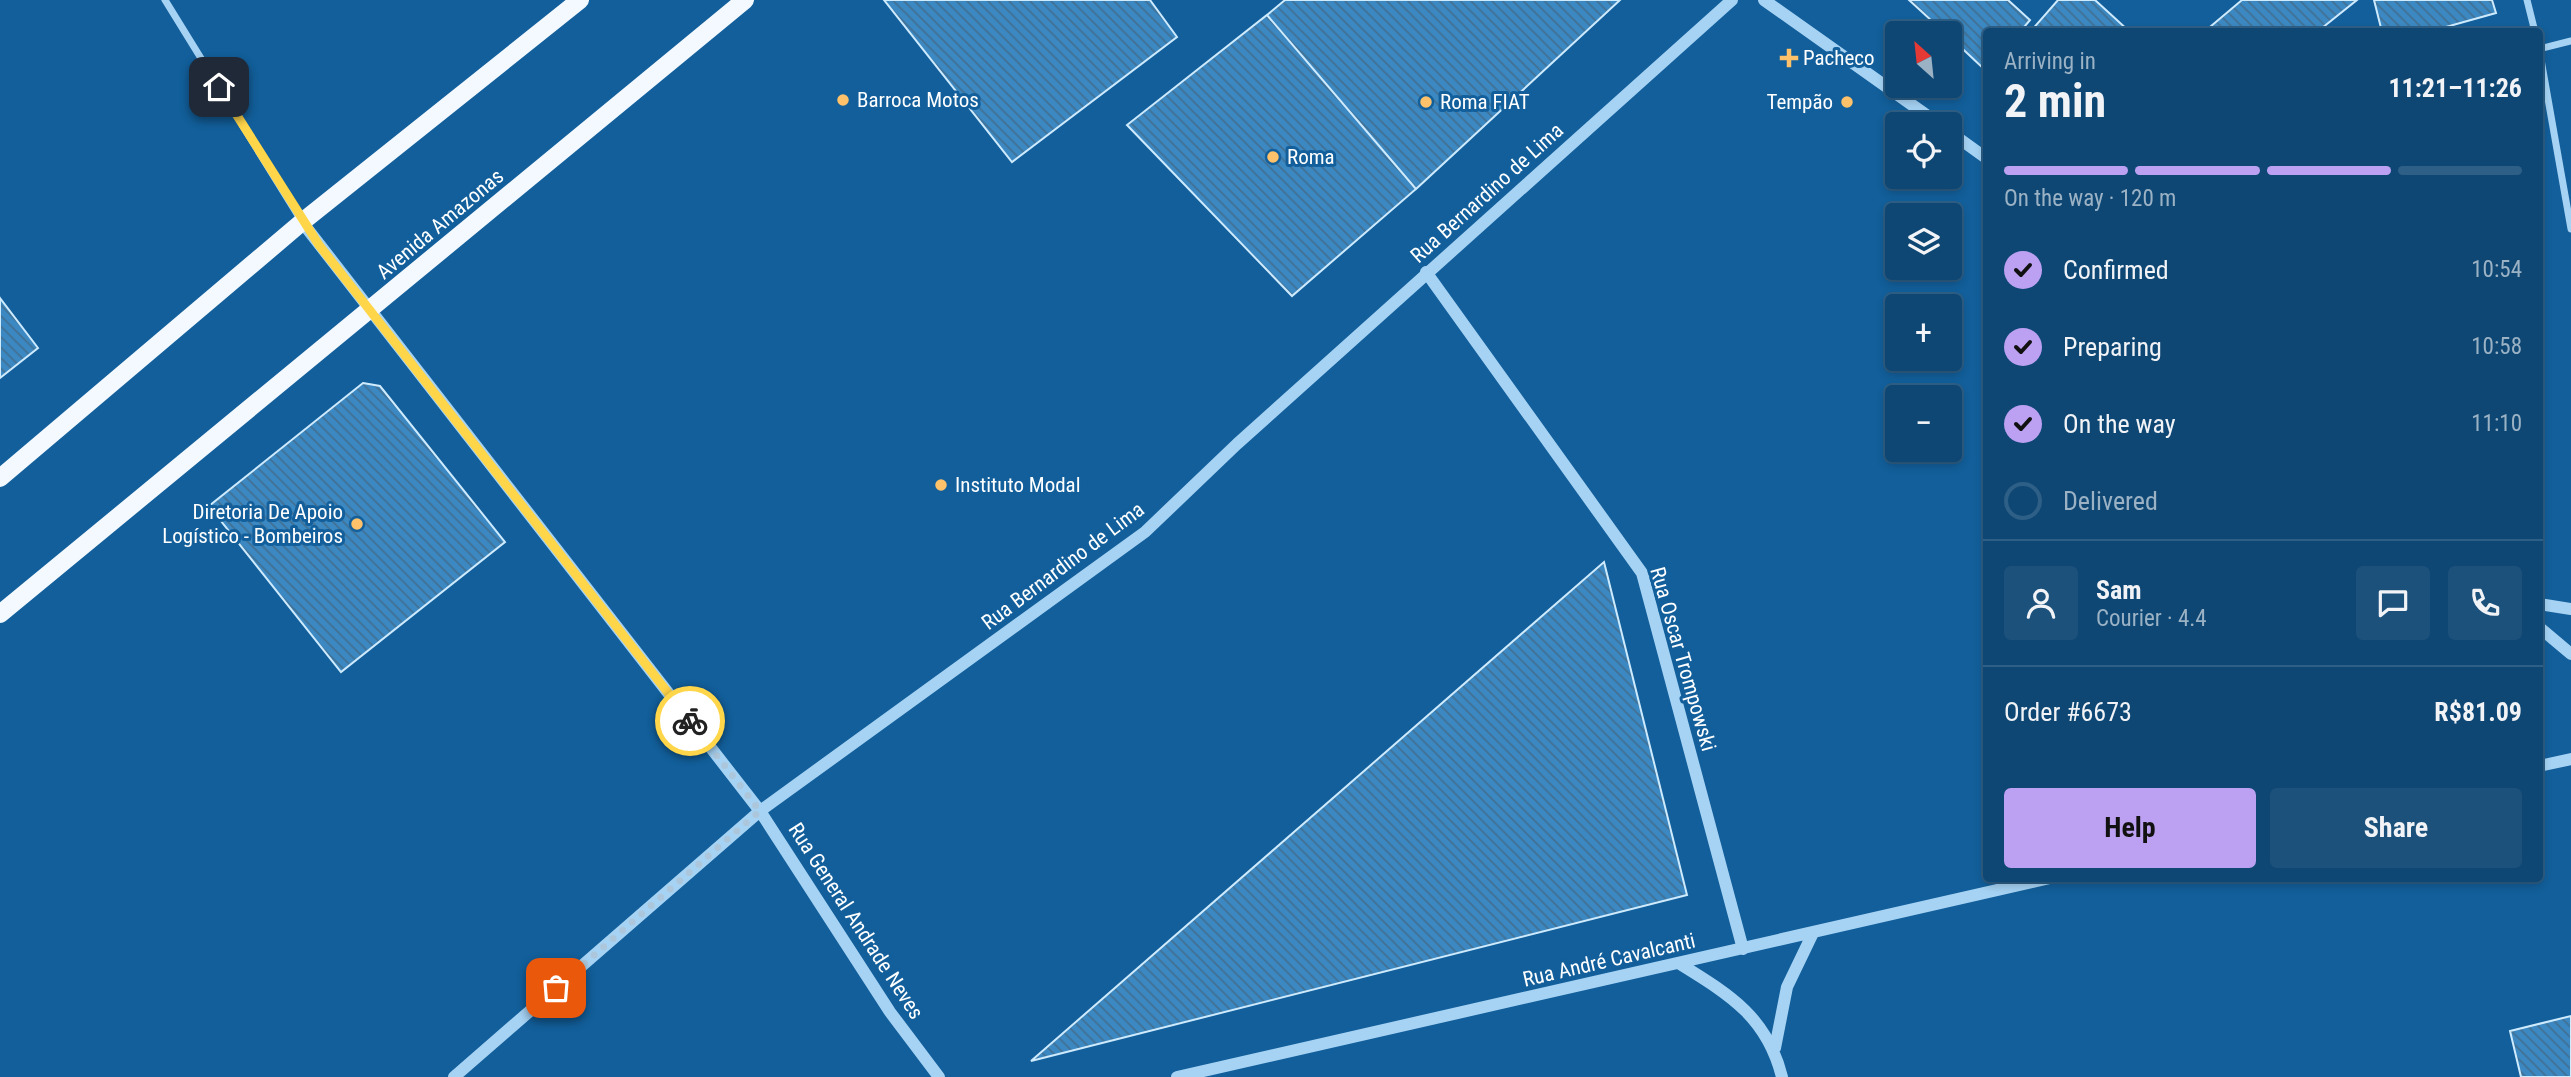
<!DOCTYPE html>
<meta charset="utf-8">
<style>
body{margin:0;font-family:"Roboto Condensed",sans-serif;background:#1c517c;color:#f1f3f6;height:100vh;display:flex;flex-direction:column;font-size:26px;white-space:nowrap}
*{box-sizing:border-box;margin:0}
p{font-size:23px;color:#9bb2c5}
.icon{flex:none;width:38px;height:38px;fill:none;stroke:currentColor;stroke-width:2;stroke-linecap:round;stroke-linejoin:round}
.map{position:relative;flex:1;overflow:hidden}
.side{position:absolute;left:1983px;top:28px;width:560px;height:854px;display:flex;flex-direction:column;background:#0e4774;border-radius:7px;box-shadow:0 4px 10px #0003,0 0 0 2px #2e5f86}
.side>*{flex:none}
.needle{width:46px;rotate:333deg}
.tools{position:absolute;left:1885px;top:21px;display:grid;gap:14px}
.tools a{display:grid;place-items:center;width:77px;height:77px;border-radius:7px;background:#0e4774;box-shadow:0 4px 10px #0003,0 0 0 2px #2e5f86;font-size:35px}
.pin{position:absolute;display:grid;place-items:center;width:60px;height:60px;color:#fff;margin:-30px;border-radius:14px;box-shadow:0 4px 10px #0006}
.courier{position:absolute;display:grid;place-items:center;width:70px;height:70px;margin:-35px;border:5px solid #ffd54a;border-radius:50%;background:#fff;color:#222;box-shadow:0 2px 9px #0007}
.head em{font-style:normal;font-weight:700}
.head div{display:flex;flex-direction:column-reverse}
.head{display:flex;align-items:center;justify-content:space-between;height:119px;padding:0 21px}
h1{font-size:46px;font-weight:700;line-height:52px}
.bar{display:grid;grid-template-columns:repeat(4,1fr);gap:10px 7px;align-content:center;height:84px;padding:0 21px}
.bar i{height:9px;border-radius:5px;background:#2e5f86}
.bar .current{background:#bca0f2}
.bar p{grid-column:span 4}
.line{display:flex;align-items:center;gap:18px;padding:0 21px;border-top:2px solid #2e5f86}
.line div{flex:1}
.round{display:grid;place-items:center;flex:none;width:74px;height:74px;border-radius:7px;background:#1c517c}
ol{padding:0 21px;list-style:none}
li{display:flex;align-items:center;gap:21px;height:77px}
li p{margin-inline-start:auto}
li .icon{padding:7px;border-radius:50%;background:#bca0f2;color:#111;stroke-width:4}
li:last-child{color:#9bb2c5}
li i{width:38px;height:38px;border:4px solid #2e5f86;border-radius:50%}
.cta{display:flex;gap:14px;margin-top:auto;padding:14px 21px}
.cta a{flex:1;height:80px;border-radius:7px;background:#bca0f2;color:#111;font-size:28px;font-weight:700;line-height:80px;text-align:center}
.cta a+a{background:#1c517c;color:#f1f3f6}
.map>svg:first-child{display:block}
</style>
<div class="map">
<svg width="2571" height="1077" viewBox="0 0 2571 1077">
<defs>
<pattern id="building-back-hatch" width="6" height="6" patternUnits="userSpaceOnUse" patternTransform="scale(1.75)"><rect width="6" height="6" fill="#3b88c2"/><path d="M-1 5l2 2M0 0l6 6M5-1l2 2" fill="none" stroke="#427093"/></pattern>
</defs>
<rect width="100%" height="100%" fill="#125f9b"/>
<path fill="url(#building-back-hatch)" stroke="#ceeafd" stroke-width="2" d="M 884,0 L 1150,0 L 1177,37 L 1012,162 Z
M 1285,0 L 1620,0 L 1416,189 L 1267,15 Z
M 1909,0 L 2008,0 L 2030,20 L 2020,32 L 1986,32 L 1984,69 L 1950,37 L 1950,33 L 1945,33 Z
M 2058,0 L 2095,0 L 2130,32 L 2030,32 Z
M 2242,0 L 2357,0 L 2317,32 L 2204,32 Z
M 2374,0 L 2492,0 L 2496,13 L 2428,32 L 2382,32 Z
M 1267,15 L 1416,189 L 1292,296 L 1127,125 Z
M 0,298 L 38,348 L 0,378 Z
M 363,383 L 380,386 L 505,542 L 341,672 L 209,506 Z
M 1604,562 L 1687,895 L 1031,1061 Z
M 2571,1016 L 2571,1077 L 2521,1077 L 2510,1031 Z"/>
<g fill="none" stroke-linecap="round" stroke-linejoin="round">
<path stroke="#a6d3f4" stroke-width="7" d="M 165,0 L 302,222
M 2527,0 L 2535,32
M 2539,48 L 2571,229
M 2539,49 L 2571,41"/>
<path stroke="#a6d3f4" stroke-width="12" d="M 1764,0 L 1939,124
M 1950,132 L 1986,158
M 302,222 L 760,811 L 890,1012 L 939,1077
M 1426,272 L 1642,573 L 1743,949
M 2539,604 L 2571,609
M 2539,627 L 2571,654
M 2539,766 L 2571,759
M 1680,964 C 1730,995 1767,1017 1782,1077
M 1775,1048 L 1787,987 L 1813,933
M 454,1077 L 760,811 L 1145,532 L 1237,444 L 1732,0
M 1177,1077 L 2050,878"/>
<path stroke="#f3f9ff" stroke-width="18" d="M 0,478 L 302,222 L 580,0
M 0,614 L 745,0"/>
</g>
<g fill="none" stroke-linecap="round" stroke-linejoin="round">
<path stroke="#acc7dc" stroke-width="7" stroke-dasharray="0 12.6" d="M 556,988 L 760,811 L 690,721"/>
<path stroke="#ffd54a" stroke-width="9" d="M 219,87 L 319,245 L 690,721"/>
</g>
<g fill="#ffc169" stroke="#125f9b" stroke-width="2.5">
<path d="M1785.5 47.5h7v7h7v7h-7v7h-7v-7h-7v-7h7z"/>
<circle cx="843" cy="100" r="7"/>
<circle cx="1426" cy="102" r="7"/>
<circle cx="1847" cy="102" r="7"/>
<circle cx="1273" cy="157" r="7"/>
<circle cx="941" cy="485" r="7"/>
<circle cx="357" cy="524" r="7"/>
</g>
<g text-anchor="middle" stroke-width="6" stroke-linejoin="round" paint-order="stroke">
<g font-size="21" fill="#fff" stroke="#125f9b" text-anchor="start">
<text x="1803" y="65">Pacheco</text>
<text x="857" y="107">Barroca Motos</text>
<text x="1440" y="109">Roma FIAT</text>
<text x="1833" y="109" text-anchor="end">Tempão</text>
<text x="1287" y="164">Roma</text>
<text x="955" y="492">Instituto Modal</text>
<text x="343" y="519" text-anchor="end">Diretoria De Apoio<tspan x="343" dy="24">Logístico - Bombeiros</tspan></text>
</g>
<g font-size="21" fill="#fff" stroke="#125f9b">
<text transform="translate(1487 193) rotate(-42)" y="7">Rua Bernardino de Lima</text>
<text transform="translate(440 224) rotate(-40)" y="7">Avenida Amazonas</text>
<text transform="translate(1063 566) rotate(-37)" y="7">Rua Bernardino de Lima</text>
<text transform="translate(1683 659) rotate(74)" y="7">Rua Oscar Trompowski</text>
<text transform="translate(856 921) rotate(57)" y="7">Rua General Andrade Neves</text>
<text transform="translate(1609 960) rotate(-13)" y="7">Rua André Cavalcanti</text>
</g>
</g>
</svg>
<div class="tools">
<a><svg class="needle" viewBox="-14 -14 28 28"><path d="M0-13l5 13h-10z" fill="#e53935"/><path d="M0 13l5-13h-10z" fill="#9bb2c5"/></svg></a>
<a><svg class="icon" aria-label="locate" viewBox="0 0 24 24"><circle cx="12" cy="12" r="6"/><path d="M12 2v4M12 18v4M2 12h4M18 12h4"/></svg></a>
<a><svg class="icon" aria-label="layers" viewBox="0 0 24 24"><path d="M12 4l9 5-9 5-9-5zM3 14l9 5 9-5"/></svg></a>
<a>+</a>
<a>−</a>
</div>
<div class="pin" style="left:556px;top:988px;background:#ea580c"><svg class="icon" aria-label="bag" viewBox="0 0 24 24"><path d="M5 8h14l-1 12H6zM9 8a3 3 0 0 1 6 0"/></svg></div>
<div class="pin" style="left:219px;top:87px;background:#1f2937"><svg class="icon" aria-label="home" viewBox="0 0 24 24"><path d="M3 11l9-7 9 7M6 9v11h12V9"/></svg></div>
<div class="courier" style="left:690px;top:721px"><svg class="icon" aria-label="bike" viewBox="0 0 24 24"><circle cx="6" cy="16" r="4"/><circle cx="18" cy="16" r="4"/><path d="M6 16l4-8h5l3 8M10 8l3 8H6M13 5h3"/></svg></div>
<section class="side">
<div class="head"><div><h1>2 min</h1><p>Arriving in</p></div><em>11:21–11:26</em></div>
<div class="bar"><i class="current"></i><i class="current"></i><i class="current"></i><i></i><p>On the way · 120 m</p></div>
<ol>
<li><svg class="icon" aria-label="check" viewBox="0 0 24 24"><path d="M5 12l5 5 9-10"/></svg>Confirmed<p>10:54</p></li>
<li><svg class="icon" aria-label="check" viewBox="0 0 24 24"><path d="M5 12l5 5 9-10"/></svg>Preparing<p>10:58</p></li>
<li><svg class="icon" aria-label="check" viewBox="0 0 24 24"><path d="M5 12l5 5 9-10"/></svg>On the way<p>11:10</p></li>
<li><i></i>Delivered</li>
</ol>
<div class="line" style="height:126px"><a class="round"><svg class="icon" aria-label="person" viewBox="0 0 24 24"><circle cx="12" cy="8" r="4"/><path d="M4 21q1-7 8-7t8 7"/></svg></a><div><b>Sam</b><p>Courier · 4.4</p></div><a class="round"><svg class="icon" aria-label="chat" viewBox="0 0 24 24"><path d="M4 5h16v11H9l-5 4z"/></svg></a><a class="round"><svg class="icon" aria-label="phone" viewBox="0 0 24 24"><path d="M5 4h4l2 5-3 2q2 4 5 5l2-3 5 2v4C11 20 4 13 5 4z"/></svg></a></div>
<div class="line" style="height:91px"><div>Order #6673</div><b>R$81.09</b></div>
<div class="cta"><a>Help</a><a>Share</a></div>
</section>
</div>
